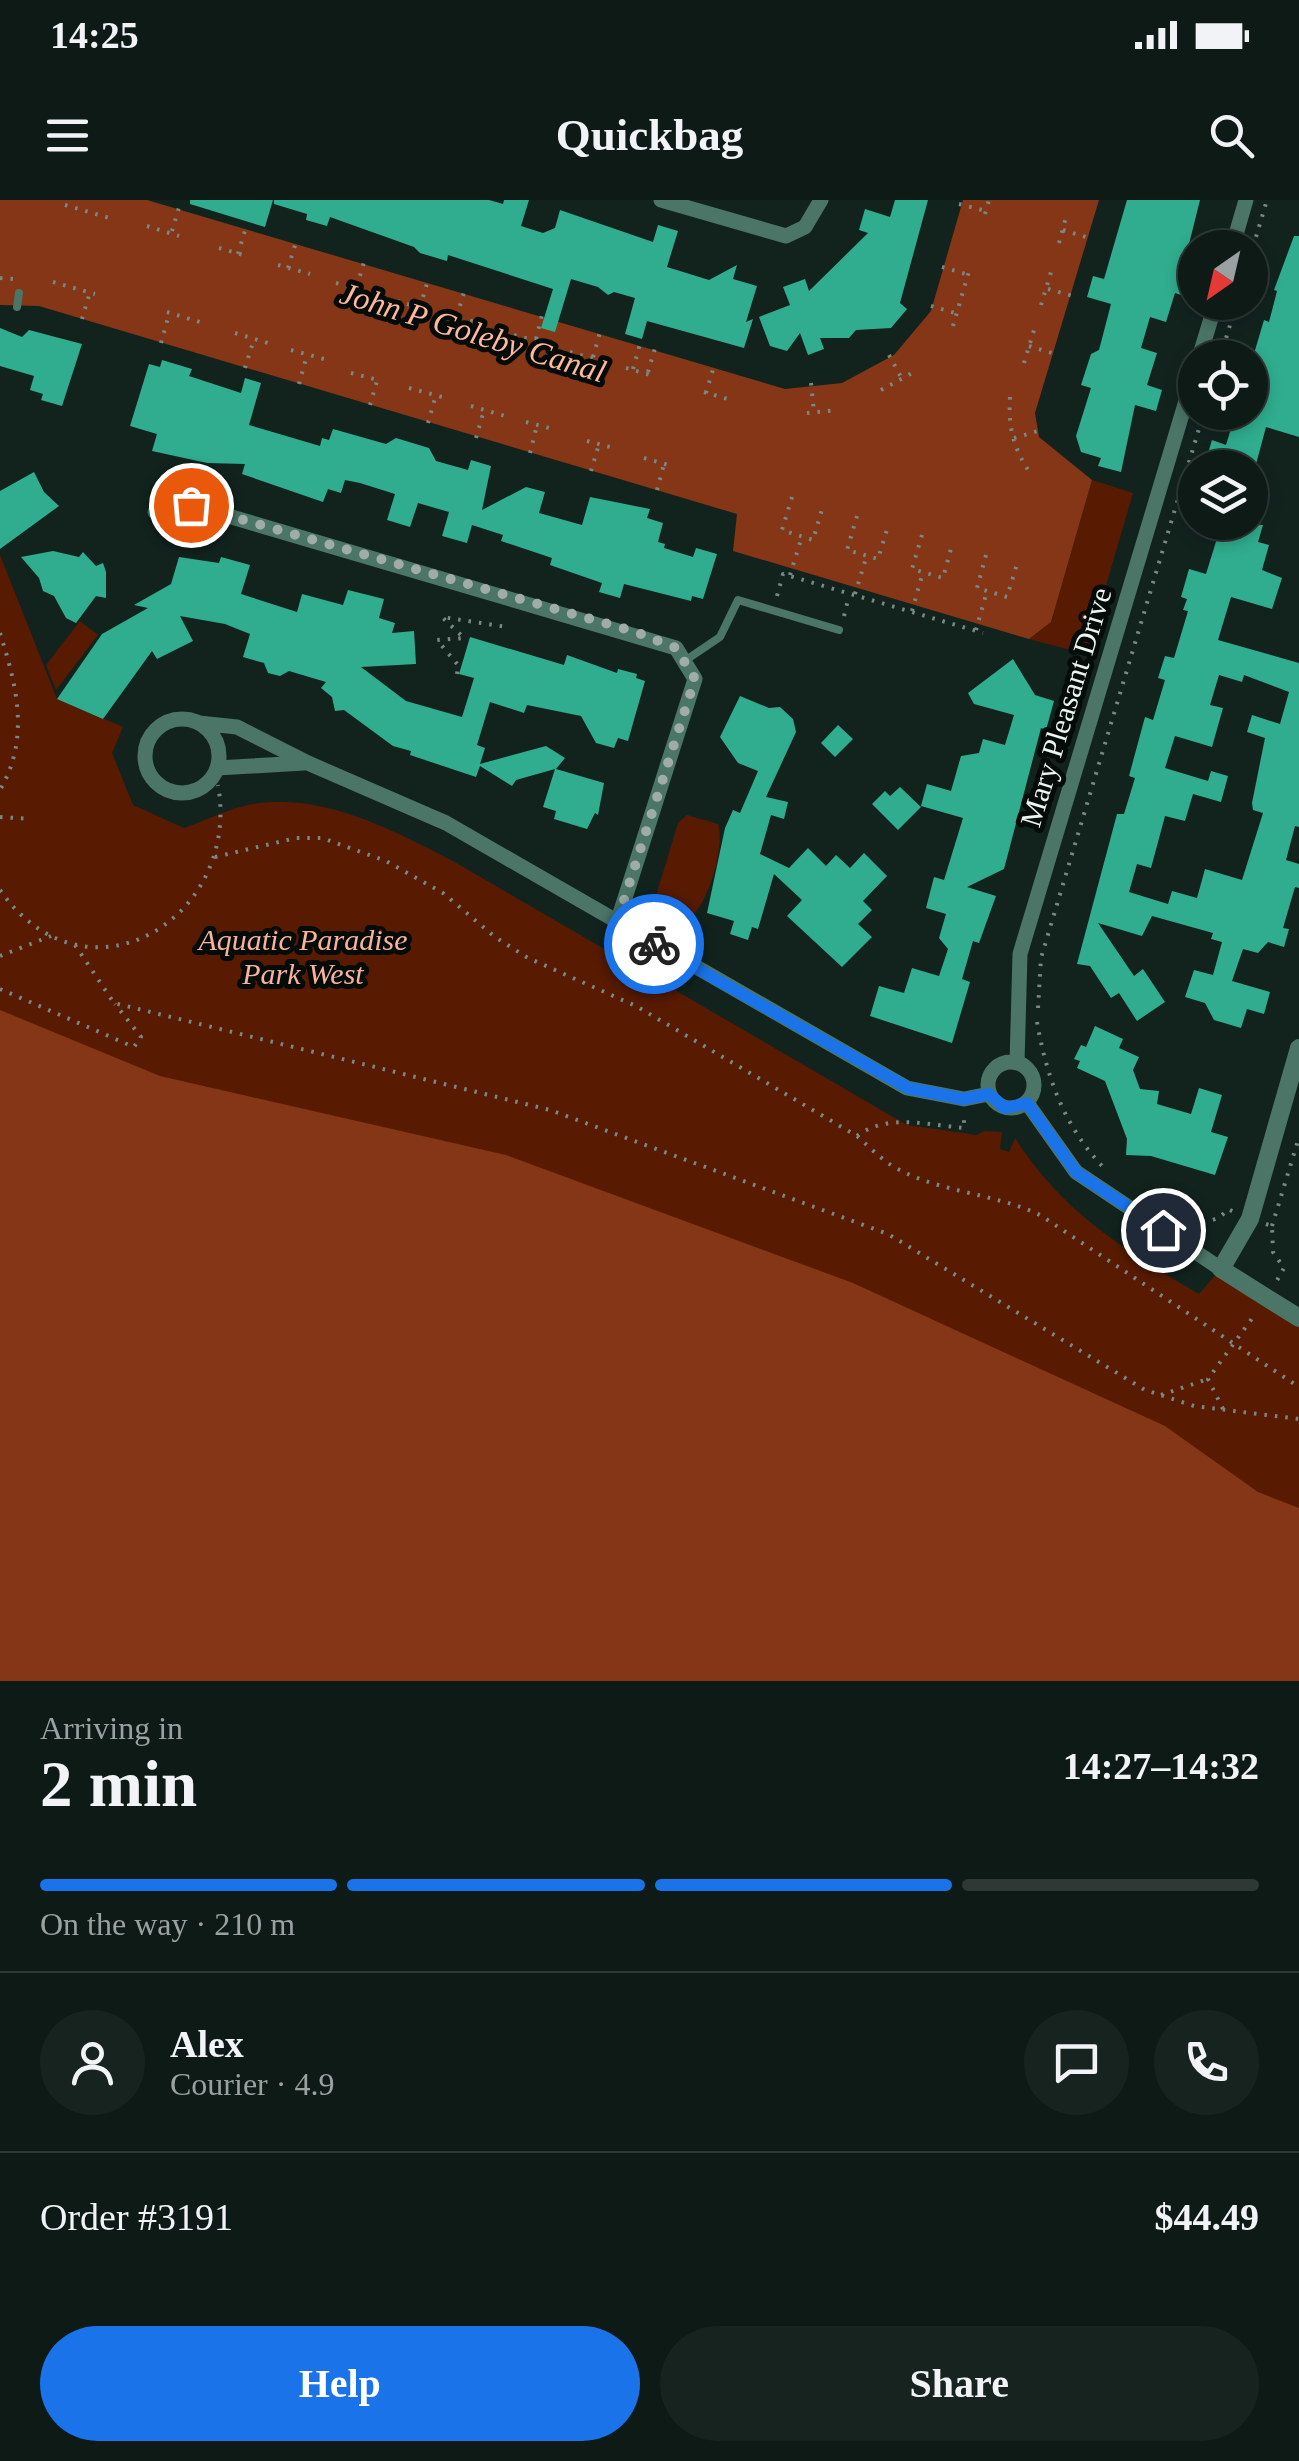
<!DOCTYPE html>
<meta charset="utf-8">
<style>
body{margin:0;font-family:"Times New Roman",serif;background:#17231f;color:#f1f3f6;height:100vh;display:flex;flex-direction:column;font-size:38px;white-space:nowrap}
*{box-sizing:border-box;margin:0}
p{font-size:32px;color:#9ba1a1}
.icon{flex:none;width:55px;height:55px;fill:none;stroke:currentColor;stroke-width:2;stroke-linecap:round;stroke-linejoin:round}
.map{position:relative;height:1481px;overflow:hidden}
.drawer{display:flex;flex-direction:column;background:#0e1a16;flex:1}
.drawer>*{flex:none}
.needle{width:65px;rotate:214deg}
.controls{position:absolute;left:1178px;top:30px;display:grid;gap:20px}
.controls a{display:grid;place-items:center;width:90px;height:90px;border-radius:50%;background:#0e1a16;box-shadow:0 5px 15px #0003,0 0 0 2px #2e3835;font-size:50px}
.pin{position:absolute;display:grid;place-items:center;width:85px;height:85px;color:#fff;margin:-42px;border:5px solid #fff;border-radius:50%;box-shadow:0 2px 10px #0007}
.courier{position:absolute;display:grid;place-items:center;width:100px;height:100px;margin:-50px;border:8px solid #1a73e8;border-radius:50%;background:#fff;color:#222;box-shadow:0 2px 12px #0007}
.head em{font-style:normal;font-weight:700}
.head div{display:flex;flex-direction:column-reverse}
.head{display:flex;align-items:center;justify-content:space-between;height:170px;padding:0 40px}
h1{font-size:65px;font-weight:700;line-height:75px}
.bar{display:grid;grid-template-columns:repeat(4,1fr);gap:15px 10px;align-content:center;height:120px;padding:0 40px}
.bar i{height:12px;border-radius:8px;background:#2e3835}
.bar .active{background:#1a73e8}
.bar p{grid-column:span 4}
.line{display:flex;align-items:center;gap:25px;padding:0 40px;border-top:2px solid #2e3835}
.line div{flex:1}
.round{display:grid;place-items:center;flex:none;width:105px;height:105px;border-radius:52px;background:#17231f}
.button{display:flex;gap:20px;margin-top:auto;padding:20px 40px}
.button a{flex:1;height:115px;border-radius:60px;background:#1a73e8;color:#fff;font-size:40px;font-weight:700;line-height:115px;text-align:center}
.button a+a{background:#17231f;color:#f1f3f6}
.status{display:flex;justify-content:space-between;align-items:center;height:70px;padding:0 50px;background:#0e1a16;direction:ltr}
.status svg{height:28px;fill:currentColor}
header{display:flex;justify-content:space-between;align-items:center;height:130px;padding:0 40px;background:#0e1a16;font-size:45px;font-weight:700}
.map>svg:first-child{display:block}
</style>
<div class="status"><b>14:25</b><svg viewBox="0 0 49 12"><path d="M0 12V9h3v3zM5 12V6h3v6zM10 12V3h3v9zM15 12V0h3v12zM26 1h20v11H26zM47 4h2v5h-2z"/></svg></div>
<header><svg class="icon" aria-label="menu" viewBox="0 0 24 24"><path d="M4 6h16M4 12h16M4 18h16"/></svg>Quickbag<svg class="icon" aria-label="search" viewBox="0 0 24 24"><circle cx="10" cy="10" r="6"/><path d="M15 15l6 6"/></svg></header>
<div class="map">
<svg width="1299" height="1481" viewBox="0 0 1299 1481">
<rect width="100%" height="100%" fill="#12231e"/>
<path fill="#581b01" d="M 1092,280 L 1133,293 L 1086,454 L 1029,439 L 1051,422 Z
M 0,355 L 57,499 L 123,527 L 112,553 L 133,605 L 184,628 C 204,621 224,611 244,606 C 315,588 393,630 453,661 L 907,925 L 977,935 L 984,931 L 1002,932 L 1000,949 L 1009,952 L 1015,938 C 1061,1011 1125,1051 1199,1094 L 1221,1069 L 1299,1118 L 1299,1481 L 0,810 Z
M 80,421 L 98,435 L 56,490 L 46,465 Z
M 687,615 L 718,624 C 725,647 709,701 692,716 L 661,708 L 656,696 L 678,623 Z"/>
<path fill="#843616" d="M 0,0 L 147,0 L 785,189 L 842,183 L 894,155 L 931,111 L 963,0 L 1099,0 L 1035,213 L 1039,237 L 1092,280 L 1051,422 L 1029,439 L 733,351 L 737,314 L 39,106 L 0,105 Z
M 0,810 L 160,876 L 506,955 L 853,1083 L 1165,1226 L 1258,1292 L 1299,1308 L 1299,1481 L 0,1481 Z"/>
<path fill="#30ad8e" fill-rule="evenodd" d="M 190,0 L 273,0 L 265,27 L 190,4 Z
M 274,0 L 489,0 L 503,4 L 504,0 L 529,0 L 521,26 L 543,33 L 555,28 L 560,10 L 653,42 L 658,25 L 678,31 L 667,67 L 709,80 L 737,65 L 733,79 L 757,86 L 746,122 L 753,119 L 744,148 L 647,121 L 642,139 L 625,134 L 635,98 L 614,92 L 608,95 L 598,87 L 571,79 L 555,132 L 541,128 L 553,89 L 448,55 L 447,61 L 420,53 L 414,47 L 330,17 L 327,26 L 306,20 L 307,14 L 274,4 Z
M 895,0 L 928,0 L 900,103 L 907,109 L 891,128 L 856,130 L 849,138 L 820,138 L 824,149 L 808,155 L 800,133 L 787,151 L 770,146 L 759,117 L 790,105 L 783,87 L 805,79 L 809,91 L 868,33 L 859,30 L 865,9 L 890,17 Z
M 1127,0 L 1200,0 L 1182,72 L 1193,76 L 1187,97 L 1175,93 L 1166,122 L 1150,117 L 1141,148 L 1157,153 L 1147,185 L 1162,190 L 1156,211 L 1135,205 L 1121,272 L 1098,266 L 1101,258 L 1081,252 L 1076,236 L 1091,188 L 1081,185 L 1091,154 L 1099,150 L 1111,104 L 1087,97 L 1093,76 L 1104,79 Z
M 1294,36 L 1299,36 L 1299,237 L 1266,227 L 1255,268 L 1230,268 L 1206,260 L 1212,240 L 1226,245 L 1236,212 L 1250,212 L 1250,167 L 1264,120 L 1269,122 L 1277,91 L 1274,90 Z
M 0,128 L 22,137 L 29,130 L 82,144 L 62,206 L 41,200 L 43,194 L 30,190 L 34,176 L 0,166 Z
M 162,160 L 192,169 L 189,176 L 241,193 L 245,178 L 261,183 L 249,225 L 320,246 L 322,238 L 329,240 L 333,229 L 386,244 L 396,238 L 429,248 L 436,261 L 468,270 L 471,260 L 491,266 L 482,310 L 526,287 L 545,292 L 539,313 L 582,325 L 590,297 L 650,309 L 647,318 L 663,323 L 658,342 L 665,344 L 664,348 L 693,357 L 696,348 L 717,354 L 703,399 L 692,396 L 691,401 L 624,384 L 620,398 L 599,392 L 602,383 L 550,365 L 552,358 L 501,341 L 503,335 L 472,325 L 467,343 L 442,336 L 449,312 L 418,303 L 410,327 L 387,320 L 395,294 L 360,283 L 345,280 L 341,293 L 328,289 L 323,302 L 242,274 L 245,264 L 207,263 L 152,251 L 157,234 L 130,226 L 149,164 L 160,167 Z
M 34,272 L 44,292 L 59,306 L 0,349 L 0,291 Z
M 1222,322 L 1263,325 L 1258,342 L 1269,345 L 1262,370 L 1282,378 L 1272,409 L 1231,397 L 1218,440 L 1299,463 L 1299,627 L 1295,626 L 1286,660 L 1299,664 L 1299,688 L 1295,687 L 1283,728 L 1289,729 L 1284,747 L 1268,742 L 1258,753 L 1243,749 L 1232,781 L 1270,792 L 1264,814 L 1247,809 L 1241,828 L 1214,820 L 1205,803 L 1185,797 L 1194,770 L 1213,775 L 1222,742 L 1211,739 L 1213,733 L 1152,716 L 1142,736 L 1098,723 L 1134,776 L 1143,769 L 1165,802 L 1137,821 L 1119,793 L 1111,798 L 1090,766 L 1077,764 L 1117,614 L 1124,614 L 1135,578 L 1129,576 L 1145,517 L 1153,520 L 1165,480 L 1158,478 L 1165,456 L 1174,458 L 1188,411 L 1183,410 L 1187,399 L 1181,397 L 1189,369 L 1206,374 ZM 1219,475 L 1242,482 L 1244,475 L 1289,492 L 1280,524 L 1252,515 L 1247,532 L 1265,538 L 1252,603 L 1253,610 L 1263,613 L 1242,680 L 1205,669 L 1197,698 L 1172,691 L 1168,704 L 1129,692 L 1137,664 L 1151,668 L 1165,616 L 1185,621 L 1193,594 L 1221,602 L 1228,576 L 1211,571 L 1208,581 L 1165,568 L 1175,536 L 1212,547 L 1223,508 L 1210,505 Z
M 53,351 L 79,357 L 83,352 L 96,366 L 103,363 L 106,372 L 106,398 L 96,396 L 76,423 L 66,418 L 54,396 L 43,391 L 39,378 L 21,357 Z
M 179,357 L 219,363 L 221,357 L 250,365 L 241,394 L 297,412 L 302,394 L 343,405 L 348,390 L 384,399 L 379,418 L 395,423 L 392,433 L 414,431 L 416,464 L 361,467 L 406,501 L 462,517 L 474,478 L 459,474 L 470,437 L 564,465 L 567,455 L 617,473 L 618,469 L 637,474 L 636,478 L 645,481 L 628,541 L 618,538 L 614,548 L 596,543 L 581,516 L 527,505 L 524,513 L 490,502 L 477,545 L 485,548 L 480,564 L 546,546 L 565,558 L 556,569 L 604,583 L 598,615 L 595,613 L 587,629 L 554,619 L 556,611 L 543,607 L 555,569 L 516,580 L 512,586 L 480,566 L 476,577 L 410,555 L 411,551 L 393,546 L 344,510 L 335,511 L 332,497 L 321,488 L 326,482 L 289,471 L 280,476 L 268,473 L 264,463 L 243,457 L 250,434 L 225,424 L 180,416 L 193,441 L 157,459 L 152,451 L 103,519 L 57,499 L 102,434 L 148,408 L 134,405 L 171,384 Z
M 1013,459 L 1035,495 L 1054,501 L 1046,530 L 1041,528 L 1004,669 L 967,687 L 996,696 L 979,743 L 973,741 L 962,779 L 970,782 L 952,843 L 870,816 L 879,786 L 904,793 L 912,768 L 939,776 L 948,749 L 939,738 L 946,714 L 926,708 L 934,677 L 944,680 L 963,618 L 921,606 L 927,584 L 951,591 L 961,556 L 979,553 L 983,539 L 1005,545 L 1014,515 L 974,504 L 968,493 Z
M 740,496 L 769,508 L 780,507 L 793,519 L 796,532 L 766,597 L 788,602 L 784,619 L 771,615 L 760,654 L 789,668 L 808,648 L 826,666 L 836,655 L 850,668 L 864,653 L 887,676 L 863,701 L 872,710 L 858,724 L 872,737 L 842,767 L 787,716 L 802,700 L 774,674 L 758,729 L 752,727 L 748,740 L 730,734 L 734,721 L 707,713 L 725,628 L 733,610 L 740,613 L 758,571 L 738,563 L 720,537 Z
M 838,525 L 853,539 L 835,557 L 821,543 Z
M 900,587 L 921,607 L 898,630 L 872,604 L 885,591 L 890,596 Z
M 1095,826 L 1123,839 L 1119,848 L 1139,857 L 1133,870 L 1140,889 L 1159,891 L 1157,904 L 1191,914 L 1199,888 L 1222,895 L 1211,932 L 1228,937 L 1215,975 L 1151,956 L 1126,955 L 1127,939 L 1105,881 L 1077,868 L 1080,861 L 1074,859 L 1081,845 L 1086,847 Z"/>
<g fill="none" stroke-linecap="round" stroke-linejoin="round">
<path stroke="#7a8884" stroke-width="4" stroke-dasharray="2.5 8" stroke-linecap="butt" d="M 959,4 L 986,11
M 65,5 L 113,19
M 985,14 L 989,0
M 147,26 L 179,36
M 1063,30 L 1089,38
M 172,31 L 179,7
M 1059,43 L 1066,17
M 219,48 L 247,56
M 238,54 L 246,27
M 1250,57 L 1267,0
M 278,65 L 310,74
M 942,67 L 966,74
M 288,68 L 296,42
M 0,78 L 14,79
M 53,82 L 95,94
M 336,83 L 364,90
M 357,86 L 364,62
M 1048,89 L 1073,96
M 397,101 L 424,109
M 1041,105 L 1051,72
M 931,106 L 955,113
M 420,107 L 428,80
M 167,112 L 200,122
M 450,115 L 478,123
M 457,116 L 464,92
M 82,119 L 90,92
M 953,126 L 969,71
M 235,133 L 268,143
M 514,135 L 544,143
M 536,139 L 542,115
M 161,143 L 169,114
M 1029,146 L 1055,154
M 291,150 L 324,159
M 570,152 L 598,160
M 889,155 L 901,177
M 593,157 L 600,132
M 1220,158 L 1237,102
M 1024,163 L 1034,130
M 245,168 L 254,139
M 626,168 L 654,176
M 633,169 L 640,144
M 648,172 L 655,148
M 351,173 L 378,180
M 811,183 L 814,212
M 299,184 L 307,155
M 409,188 L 442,197
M 881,190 L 912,173
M 704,192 L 731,200
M 706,193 L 714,166
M 1010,197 C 1008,229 1014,250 1032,276
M 370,205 L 377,181
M 471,206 L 505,216
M 807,213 L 838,210
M 526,222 L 549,228
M 428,223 L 436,195
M 476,238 L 484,210
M 1014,238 L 1038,231
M 587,241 L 610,247
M 530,253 L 537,225
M 644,258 L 672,266
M 591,271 L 599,244
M 657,290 L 664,264
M 792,297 L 782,330 L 813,340 L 823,306
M 857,316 L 847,350 L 878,359 L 888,326
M 922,335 L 912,369 L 943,378 L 952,345
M 986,355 L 977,388 L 1007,397 L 1017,364
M 790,375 L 802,336
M 855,394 L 867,355
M 777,396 L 783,374 L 983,433
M 912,411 L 923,372
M 844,416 L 849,396
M 976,430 L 987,391
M 0,433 C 17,487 30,538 0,590
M 457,474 L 458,465 L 437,440 L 464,438 L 442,417 L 507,427
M 0,617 L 31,619
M 215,657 L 296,638 L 322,638 L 386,661 L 443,693 L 495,737 L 528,758 L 636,806 L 857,936 C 867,945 877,955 888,963 C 931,992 992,992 1040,1015 L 1299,1187
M 0,690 C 86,813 242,719 218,585
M 75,745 L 114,803 L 550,910 L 888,1034 L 1145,1190 L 1194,1206 L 1299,1219
M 0,756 L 51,736
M 0,789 L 134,847 L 141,837 L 115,804
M 1038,808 L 1041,758 L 1204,212
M 1037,822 C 1047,878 1064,927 1105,969
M 857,936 C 887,913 929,925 964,928 L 964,913
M 1154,1002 C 1179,1013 1206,1035 1228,1009 L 1234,1012
M 1266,1024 L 1272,1026 L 1273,1052 L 1284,1068 L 1275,1084
M 1272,1026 L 1299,937
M 1161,1195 L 1208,1179
M 1223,1209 L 1208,1179 L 1256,1113"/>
<path stroke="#4a7567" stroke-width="8" d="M 17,107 L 19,93
M 683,462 L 720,437 L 738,400 L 839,430"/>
<path stroke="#4a7567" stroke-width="15" d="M 661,0 L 786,36 L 805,27 L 821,0
M 1232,48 L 1246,0
M 1199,158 L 1216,102
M 155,312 L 191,305 L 676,448 L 695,479 L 617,723
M145 556a37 37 0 1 1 74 0a37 37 0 1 1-74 0Z
M 199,523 L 237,527 L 308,563 L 446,623 L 907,888 L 964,899 L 989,894
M 217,568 L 304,563
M988 885a23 23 0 1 1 46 0a23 23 0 1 1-46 0Z
M 1017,863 L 1020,754 L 1195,171
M 1027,903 L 1076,972 L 1221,1069"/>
<path stroke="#4a7567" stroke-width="18" d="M 1299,848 L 1250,1019 L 1221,1069 L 1299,1118"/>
</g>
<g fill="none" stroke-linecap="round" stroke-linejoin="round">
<path stroke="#9faca8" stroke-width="10" stroke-dasharray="0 18" d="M 191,305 L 636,432 L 676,448 L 695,479 L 617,722 L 654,744"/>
<path stroke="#1a73e8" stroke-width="12" d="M 654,744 L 908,888 L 964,899 L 989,894 L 1005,908 L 1027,903 L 1076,972 L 1163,1030"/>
</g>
<g text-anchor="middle" stroke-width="10" stroke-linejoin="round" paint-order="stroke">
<g font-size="30" fill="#ebf6f2" stroke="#050b08">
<text transform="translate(1066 507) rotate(-73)" y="10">Mary Pleasant Drive</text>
</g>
<g font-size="30" font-style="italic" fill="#f8b39a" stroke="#050b08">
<text x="303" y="750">Aquatic Paradise<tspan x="303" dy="34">Park West</tspan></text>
</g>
<g font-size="32" font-style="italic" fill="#fdb89e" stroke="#050b08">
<text transform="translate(473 132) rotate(17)" y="11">John P Goleby Canal</text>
</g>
</g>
</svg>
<div class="controls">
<a><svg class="needle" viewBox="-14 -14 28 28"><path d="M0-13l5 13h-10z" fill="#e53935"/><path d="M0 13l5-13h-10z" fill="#9ba1a1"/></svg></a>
<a><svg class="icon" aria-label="locate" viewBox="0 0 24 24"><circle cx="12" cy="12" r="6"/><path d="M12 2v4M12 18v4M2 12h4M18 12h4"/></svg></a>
<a><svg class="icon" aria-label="layers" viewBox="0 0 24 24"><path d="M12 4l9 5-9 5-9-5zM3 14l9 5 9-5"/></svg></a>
</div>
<div class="pin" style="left:191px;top:305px;background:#ea580c"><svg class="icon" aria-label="bag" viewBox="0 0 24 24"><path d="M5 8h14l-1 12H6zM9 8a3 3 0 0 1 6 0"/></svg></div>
<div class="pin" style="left:1163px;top:1030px;background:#1f2937"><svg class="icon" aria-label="home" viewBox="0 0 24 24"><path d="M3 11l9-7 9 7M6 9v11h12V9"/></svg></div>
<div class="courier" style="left:654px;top:744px"><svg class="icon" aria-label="bike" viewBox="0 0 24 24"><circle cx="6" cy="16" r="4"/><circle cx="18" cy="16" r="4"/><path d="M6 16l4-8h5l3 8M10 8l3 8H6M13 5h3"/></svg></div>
</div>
<section class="drawer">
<div class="head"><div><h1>2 min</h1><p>Arriving in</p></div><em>14:27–14:32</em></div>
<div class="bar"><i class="active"></i><i class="active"></i><i class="active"></i><i></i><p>On the way · 210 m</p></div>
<div class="line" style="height:180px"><a class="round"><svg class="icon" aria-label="person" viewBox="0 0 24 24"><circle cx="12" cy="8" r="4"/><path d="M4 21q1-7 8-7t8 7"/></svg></a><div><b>Alex</b><p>Courier · 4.9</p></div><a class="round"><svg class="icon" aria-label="chat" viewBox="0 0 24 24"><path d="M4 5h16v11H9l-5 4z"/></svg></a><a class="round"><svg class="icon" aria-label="phone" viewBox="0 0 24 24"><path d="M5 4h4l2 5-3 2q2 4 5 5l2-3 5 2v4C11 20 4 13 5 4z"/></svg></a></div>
<div class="line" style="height:130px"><div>Order #3191</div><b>$44.49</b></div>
<div class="button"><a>Help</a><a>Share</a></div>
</section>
